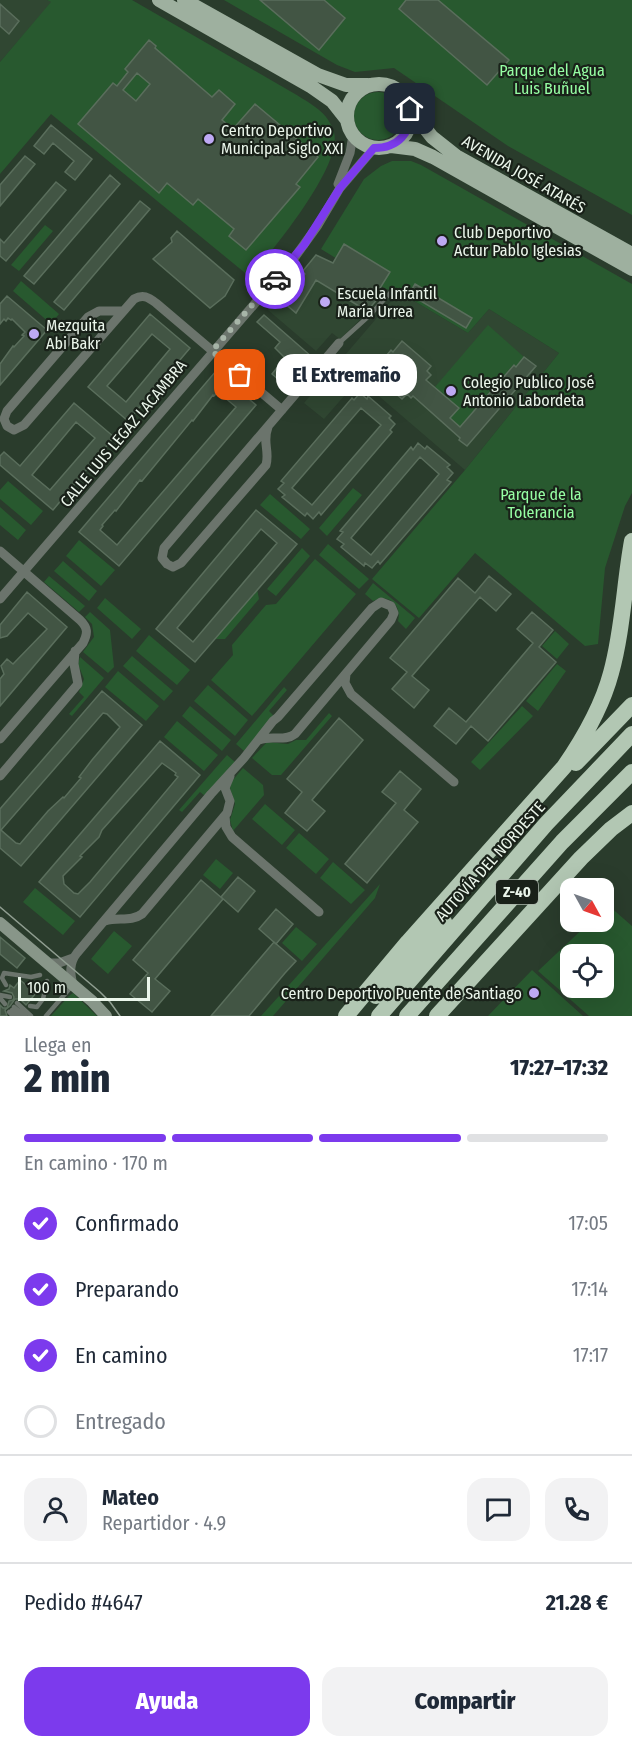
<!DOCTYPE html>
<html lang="es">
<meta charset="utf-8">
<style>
body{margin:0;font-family:"Fira Sans Condensed",sans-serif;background:#f2f2f3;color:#1f2937;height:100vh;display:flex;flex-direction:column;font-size:22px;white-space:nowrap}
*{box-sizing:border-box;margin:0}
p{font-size:20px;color:#747a83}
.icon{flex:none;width:33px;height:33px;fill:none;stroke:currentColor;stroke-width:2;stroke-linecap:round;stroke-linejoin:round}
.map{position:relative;height:1016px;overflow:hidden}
.drawer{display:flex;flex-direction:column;background:#fff;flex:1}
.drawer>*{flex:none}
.needle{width:39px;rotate:130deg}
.fabs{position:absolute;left:560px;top:878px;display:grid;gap:12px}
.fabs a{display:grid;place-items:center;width:54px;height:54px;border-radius:12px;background:#fff;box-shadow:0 6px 24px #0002;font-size:30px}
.scale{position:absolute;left:18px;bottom:15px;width:132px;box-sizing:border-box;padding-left:6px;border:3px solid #ebf6eb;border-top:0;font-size:16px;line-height:21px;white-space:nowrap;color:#ebf6eb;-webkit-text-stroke:4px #192119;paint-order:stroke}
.pin{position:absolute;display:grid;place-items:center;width:51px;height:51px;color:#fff;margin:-26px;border-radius:12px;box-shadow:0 3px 9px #0006}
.courier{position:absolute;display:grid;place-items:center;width:60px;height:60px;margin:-30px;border:4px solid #7c3aed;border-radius:50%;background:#fff;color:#222;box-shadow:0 2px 8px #0007}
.bubble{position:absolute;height:42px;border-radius:18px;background:#fff;box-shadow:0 6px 24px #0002;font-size:20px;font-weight:800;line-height:42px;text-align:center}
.headline em{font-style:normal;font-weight:800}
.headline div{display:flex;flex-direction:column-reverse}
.headline{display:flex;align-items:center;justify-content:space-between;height:102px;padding:0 24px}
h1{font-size:39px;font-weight:800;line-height:45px}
.bar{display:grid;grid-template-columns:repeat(4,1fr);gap:9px 6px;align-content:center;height:72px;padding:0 24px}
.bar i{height:8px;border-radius:4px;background:#e0e1e3}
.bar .on{background:#7c3aed}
.bar p{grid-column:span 4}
.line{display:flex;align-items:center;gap:15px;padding:0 24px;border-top:2px solid #e0e1e3}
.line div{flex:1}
.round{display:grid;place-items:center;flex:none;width:63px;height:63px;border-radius:18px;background:#f2f2f3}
ol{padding:0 24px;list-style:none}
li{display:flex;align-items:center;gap:18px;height:66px}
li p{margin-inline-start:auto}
li .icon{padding:6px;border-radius:50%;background:#7c3aed;color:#fff;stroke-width:4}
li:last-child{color:#747a83}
li i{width:33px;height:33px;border:3px solid #e0e1e3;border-radius:50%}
.primary-button{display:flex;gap:12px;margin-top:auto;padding:12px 24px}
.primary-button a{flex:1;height:69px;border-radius:18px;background:#7c3aed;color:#fff;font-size:24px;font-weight:800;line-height:69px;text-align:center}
.primary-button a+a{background:#f2f2f3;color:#1f2937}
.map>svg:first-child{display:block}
</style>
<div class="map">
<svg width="632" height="1016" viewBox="0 0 632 1016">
<rect width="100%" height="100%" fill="#2a3c2c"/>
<path fill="#304732" d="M 0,0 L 47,0 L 52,2 L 0,62 Z
M 316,255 L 375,289 L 375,291 L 381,295 L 368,312 L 340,339 L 332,333 L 316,351 L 268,310 Z
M 399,292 L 468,333 L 489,309 L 559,353 L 465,470 L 359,379 L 324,419 L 304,403 Z"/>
<path fill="#28592f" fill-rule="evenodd" d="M 47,0 L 132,0 L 295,94 C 311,104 328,112 334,132 C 343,166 272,251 250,277 L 51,114 L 0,174 L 0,62 L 51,2 Z
M 224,0 L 632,0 L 632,215 L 508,146 L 394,68 L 355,72 L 337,65 Z
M354 116a24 24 0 1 1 48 0a24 24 0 1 1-48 0Z
M 392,161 L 411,161 L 421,165 L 632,284 L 632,493 L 625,506 L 605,568 L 598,644 L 585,646 L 475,553 L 419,618 L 372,579 L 465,470 L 559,353 L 489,309 L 468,333 L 399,292 L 386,289 L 321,249 L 364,179 L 381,166 Z
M 45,225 L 53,231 L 19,271 L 11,265 Z
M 21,281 L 59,314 L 51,324 L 13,291 Z
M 488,325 L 524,357 L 516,367 L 513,365 L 460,427 L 450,418 L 458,408 L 435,387 Z
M 8,481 L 43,511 L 31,525 L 0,499 L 0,490 Z
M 353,488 L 362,495 L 327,536 L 319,528 Z
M 270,494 L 310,529 L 301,539 L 260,505 Z
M 0,507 L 26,530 L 18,540 L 0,525 Z
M 79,540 L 115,570 L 101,586 L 66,556 Z
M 328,544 L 369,579 L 359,589 L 319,555 Z
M 302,548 L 310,556 L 276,596 L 267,589 Z
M 315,559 L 356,594 L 252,716 L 211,680 L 233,655 L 232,645 L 266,605 L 276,604 Z
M 63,561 L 97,591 L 89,601 L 54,571 Z
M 49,576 L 85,606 L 79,612 L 44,582 Z
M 373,583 L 415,618 L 406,629 L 398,621 C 402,605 389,593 373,601 L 365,594 Z
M 257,589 L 259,599 L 225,639 L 215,639 Z
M 105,598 L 141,629 L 132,639 L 97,608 Z
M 90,612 L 110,630 L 114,667 L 108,673 L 83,652 L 94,637 L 92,624 L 85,617 Z
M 555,631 L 569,644 L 557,659 L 542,646 Z
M 149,635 L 190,670 L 177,685 L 136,651 Z
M 132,656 L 173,691 L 164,701 L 123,666 Z
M 80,657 L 104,678 L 72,716 L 69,714 L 84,697 L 79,692 L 84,679 L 78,664 Z
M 557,664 L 566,671 L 538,711 L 526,701 Z
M 118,671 L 159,706 L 146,721 L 105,687 Z
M 208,685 L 248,720 L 235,736 L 194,701 Z
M 284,687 L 287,690 L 269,711 L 274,716 L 244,751 L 236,744 Z
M 190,706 L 231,740 L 222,751 L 182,716 Z
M 522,706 L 533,716 L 480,770 L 471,762 Z
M 329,713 L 332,716 L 281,775 L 272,775 L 252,758 L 267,742 L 288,744 L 296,740 L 306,740 Z
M 177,721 L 218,755 L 204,771 L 164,737 Z
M 227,755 L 235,762 L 205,796 L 200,792 L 182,812 L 179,810 Z
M 243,768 L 263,785 L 264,795 L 233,831 L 230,820 L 235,804 L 230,788 L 232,781 Z
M 265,804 L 295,830 L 282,845 L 252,819 Z
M 299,833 L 329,859 L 316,874 L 286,848 Z
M 216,859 L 233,873 L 220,889 L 203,875 Z
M 333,862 L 365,890 L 351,904 L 320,878 Z
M 380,884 L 375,898 L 273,1016 L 261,1016 Z
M 35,888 L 75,921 L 63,935 L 23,902 Z
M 608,905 L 632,926 L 632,1016 L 589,1016 L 538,971 L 591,921 L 603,921 L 603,909 ZM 570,954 L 603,954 L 603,987 L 570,987 Z
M 296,927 L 317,944 L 302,961 L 282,943 Z
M 114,931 L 132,946 L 108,974 L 91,959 Z
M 532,970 L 583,1016 L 488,1016 Z
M 73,993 L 97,1016 L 51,1016 L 69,996 Z"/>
<path fill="#425544" stroke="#5a6e5c" stroke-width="1.5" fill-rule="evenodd" d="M 260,0 L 324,0 L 345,18 L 319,50 Z
M 406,0 L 438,0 L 509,60 L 487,85 L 399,9 Z
M 0,4 L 19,21 L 9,34 L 0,26 Z
M 149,40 L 156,46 L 155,48 L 212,97 L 219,90 L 235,104 L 222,120 L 233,129 L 255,104 L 318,157 L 296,184 L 300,187 L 246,250 L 229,236 L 234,229 L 198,199 L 193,205 L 167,183 L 159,193 L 78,124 L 113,83 L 117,86 L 128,72 L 125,69 ZM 137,73 L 150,84 L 136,101 L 123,90 Z
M 51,125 L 92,159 L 75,180 L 65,172 L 74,161 L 53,143 L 44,154 L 34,146 Z
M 25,156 L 35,164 L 0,206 L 0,185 Z
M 110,175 L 120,184 L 34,284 L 24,276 Z
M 56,182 L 66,190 L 6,261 L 0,256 L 0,239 L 4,243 Z
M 140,201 L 150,209 L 64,310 L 54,302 Z
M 177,231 L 234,280 L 225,296 L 210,308 L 153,259 L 172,242 L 171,238 Z
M 344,244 L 390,272 L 377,293 L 381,295 L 367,311 L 316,280 L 296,313 L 283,302 L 305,274 L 302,272 L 316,255 L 333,263 Z
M 415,284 L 472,318 L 466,328 L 409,294 Z
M 7,296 L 47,330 L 0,385 L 0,364 L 13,346 L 14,347 L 24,336 L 22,335 L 25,332 L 12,319 L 11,320 L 8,318 L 6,321 L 4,319 L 0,324 L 0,304 Z
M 150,314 L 190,348 L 128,421 L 88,387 ZM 152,334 L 170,349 L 126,402 L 107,386 Z
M 264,315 L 312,357 L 287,387 L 272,374 L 285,358 L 275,348 L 280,342 L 257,322 Z
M 402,341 L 431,366 L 427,371 L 431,375 L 426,380 L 459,408 L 450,418 L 460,427 L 514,365 L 516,367 L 524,357 L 536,366 L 467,446 L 459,440 L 460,438 L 413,396 L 411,398 L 407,394 L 402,399 L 379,379 L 383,374 L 378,370 L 383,364 L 381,362 L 391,350 L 393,352 Z
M 216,371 L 256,405 L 119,566 L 79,532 ZM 218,392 L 236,407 L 117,545 L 100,530 L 103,526 L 102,525 L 115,510 L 116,511 L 140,480 L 142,481 L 192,420 L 193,421 L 213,395 L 214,396 Z
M 360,393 L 367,399 L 368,396 L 391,416 L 389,418 L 395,424 L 390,430 L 392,432 L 321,515 L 319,512 L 313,519 L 307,513 L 305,516 L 282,497 L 285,495 L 278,489 L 284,483 L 281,481 L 352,398 L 354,400 ZM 361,408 L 381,425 L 312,505 L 292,488 Z
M 74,403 L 114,437 L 53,510 L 0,465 L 0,456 L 4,452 L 20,466 ZM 76,422 L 95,438 L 50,490 L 32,475 Z
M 418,443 L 425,449 L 427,446 L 450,465 L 447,467 L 453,473 L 447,480 L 451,482 L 380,564 L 378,561 L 372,568 L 365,563 L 364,566 L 341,547 L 344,544 L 337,539 L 343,532 L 340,531 L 411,447 L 413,450 ZM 420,457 L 439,474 L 371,555 L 351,538 Z
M 256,510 L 297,544 L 195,662 L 156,629 ZM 261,529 L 277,543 L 193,642 L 177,628 Z
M 489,576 L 511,594 L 496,611 L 480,597 L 412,676 L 429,690 L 414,708 L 392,689 L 407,672 L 390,658 L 458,578 L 475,593 Z
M 27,592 L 67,627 L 0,706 L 0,679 L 4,674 L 1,666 L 7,659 L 13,664 L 47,629 L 28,613 L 7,636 L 0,638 L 0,625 Z
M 532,612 L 553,630 L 539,647 L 556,662 L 488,741 L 471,726 L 456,744 L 434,726 L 449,708 L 466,722 L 533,643 L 517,629 Z
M 102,691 L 142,725 L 21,866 L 0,848 L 0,809 ZM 103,713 L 107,714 L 120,727 L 92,760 L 79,777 L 81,778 L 64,798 L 63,797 L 48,811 L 20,844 L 16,843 L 1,830 Z
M 339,718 L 363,740 L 312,800 L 325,811 L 307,831 L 285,813 L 302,792 L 287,779 Z
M 160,741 L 200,775 L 80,917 L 39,882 ZM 162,763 L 176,773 L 175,775 L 178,777 L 90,882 L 78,894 L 74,893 L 64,884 L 63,876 L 82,857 L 80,856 L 99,837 L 102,830 Z
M 400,771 L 421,789 L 404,810 L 418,822 L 367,883 L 345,864 L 396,803 L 382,792 Z
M 238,877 L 255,891 L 238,912 L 221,897 Z
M 201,880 L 223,899 L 155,979 L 170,991 L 152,1012 L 130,994 L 148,973 L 133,960 Z
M 276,909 L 293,924 L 276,944 L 259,929 Z
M 0,937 L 25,958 L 17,968 L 0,954 Z
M 274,942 L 296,961 L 285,973 L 249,1016 L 211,1016 Z
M 20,980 L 36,993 L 26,1005 L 20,999 L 15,999 L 10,1006 L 5,1010 L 7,1016 L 0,1016 L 0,1005 L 3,1008 L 7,1008 L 9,1001 L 13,1000 L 14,997 L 12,993 L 4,991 L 9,989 L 10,985 L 14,988 Z"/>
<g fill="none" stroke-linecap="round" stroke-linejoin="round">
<path stroke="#6b746c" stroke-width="4.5" d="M 339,343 L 370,315 L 392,291
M 6,985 L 2,978 L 4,973 L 31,977 L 40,975
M 0,995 L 10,997
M 0,998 L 5,1004
M 17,1003 L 31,1016
M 30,1006 L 37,1007 L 43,999 L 47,981
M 14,1007 L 25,1016
M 12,1010 L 19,1016
M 9,1012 L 13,1016
M 46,1016 L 71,987"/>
<path stroke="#6b746c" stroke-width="9" d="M 338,184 L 350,153 L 353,135
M 123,311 L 99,311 L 88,317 L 7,411 L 4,419 L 7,426 L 14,430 L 24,425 L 134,299 C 143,294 148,297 156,303 L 282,410
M 268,427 C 262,442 270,451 266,465 L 181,563 L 173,567 L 167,564 L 162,558 L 164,548 L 339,343
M 0,551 L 80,620 C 88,628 88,633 83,643 L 0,739
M 0,599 L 295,257 L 318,225 L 340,188 L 374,148
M 346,674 L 345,683 L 351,694 L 454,782
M 0,776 L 78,684 L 74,664 L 75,651
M 225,816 L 226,827 L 232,837 L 319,912
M 105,921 C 118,917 131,922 142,914 L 227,813 L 230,801 L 225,788 L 230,776
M 47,963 L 59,963 L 73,958
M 73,985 C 70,973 69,963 77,953 L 211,794 L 244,758 L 273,721 L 278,717 L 372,608 L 381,602 L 391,606 L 394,613 L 391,620 L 295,734 C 285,742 271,735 259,740"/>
<path stroke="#889689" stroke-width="12" d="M 0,923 L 92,1001 L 106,1016"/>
<path stroke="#9eb09f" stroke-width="14" d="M 159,0 L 312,87 L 332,101 L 347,120
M 184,0 L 318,75 L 346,85 L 368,85
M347 116a32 32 0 1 1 64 0a32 32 0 1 1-64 0Z
M 410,109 L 432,137 L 456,156 L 632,254
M 391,146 L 415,149 L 433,157 L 632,269"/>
<path stroke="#b2c7b3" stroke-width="16" d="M 576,763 L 632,705
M 376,996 L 444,922
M 346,1016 L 408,942 L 564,767 C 584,738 602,707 611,673 C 623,630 624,585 632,541
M 379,1016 L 546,824 L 632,734
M 407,1016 L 562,842 L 632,772
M 437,1016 L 581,858 L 611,829 L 632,813"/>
<path stroke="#909e91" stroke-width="1.5" d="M 0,907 L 100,992 L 110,1002 L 120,1016"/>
</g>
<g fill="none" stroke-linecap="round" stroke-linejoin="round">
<path stroke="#a7b5a8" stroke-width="6" stroke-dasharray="0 10.8" d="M 240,375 L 212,351 L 275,279"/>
<path stroke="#7c3aed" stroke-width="8" d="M 275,279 L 304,245 L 340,188 L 374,148 C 398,148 412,133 410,109"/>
</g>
<g fill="#bea9f4" stroke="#192119" stroke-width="2">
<circle cx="209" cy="139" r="6"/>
<circle cx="442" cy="241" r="6"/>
<circle cx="325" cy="302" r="6"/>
<circle cx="34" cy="334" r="6"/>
<circle cx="451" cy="391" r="6"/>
<circle cx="534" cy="993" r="6"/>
</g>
<g text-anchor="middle" stroke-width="4.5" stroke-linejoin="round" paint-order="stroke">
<rect fill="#192119" stroke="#acb6ac" stroke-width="1.5" x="496" y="880" width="42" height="24" rx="4.5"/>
<g font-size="15" font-weight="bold" fill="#ebf6eb">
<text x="517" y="897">Z-40</text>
</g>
<g font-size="16" fill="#96fea3" stroke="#192119">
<text x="552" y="76">Parque del Agua<tspan x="552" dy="18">Luis Buñuel</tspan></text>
<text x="541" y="500">Parque de la<tspan x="541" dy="18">Tolerancia</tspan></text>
</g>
<g font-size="16" fill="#ebf6eb" stroke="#192119" text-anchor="start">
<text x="221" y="136">Centro Deportivo<tspan x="221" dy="18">Municipal Siglo XXI</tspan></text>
<text x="454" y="238">Club Deportivo<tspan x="454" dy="18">Actur Pablo Iglesias</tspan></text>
<text x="337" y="299">Escuela Infantil<tspan x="337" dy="18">María Urrea</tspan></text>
<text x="46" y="331">Mezquita<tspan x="46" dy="18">Abi Bakr</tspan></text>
<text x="463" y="388">Colegio Publico José<tspan x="463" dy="18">Antonio Labordeta</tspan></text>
<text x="522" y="999" text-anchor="end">Centro Deportivo Puente de Santiago</text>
</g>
<g font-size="16" fill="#ebf6eb" stroke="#192119">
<text transform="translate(524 174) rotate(30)" y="6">AVENIDA JOSÉ ATARÉS</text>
<text transform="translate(123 433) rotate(-50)" y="6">CALLE LUIS LEGAZ LACAMBRA</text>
<text transform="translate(490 861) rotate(-48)" y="6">AUTOVÍA DEL NORDESTE</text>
</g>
</g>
</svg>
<div class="fabs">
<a><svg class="needle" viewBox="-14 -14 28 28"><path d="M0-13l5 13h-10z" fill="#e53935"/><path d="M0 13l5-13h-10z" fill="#747a83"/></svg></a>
<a><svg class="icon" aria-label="locate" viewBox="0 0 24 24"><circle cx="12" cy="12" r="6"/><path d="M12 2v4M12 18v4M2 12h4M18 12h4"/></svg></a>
</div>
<div class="scale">100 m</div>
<div class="pin" style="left:240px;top:375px;background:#ea580c"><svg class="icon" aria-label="bag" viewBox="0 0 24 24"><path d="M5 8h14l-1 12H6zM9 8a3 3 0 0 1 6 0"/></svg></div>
<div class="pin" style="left:410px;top:109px;background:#1f2937"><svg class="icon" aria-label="home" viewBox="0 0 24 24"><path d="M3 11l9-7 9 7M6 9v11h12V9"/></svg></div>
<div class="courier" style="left:275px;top:279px"><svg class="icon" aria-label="car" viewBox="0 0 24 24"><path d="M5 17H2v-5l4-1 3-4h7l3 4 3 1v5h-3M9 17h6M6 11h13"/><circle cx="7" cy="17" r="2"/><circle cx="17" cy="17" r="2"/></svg></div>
<div class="bubble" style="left:276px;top:354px;width:141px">El Extremaño</div>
</div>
<section class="drawer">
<div class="headline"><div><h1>2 min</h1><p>Llega en</p></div><em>17:27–17:32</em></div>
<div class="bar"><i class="on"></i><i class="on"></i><i class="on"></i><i></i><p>En camino · 170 m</p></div>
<ol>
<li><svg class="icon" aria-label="check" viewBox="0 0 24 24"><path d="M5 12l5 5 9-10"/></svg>Confirmado<p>17:05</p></li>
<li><svg class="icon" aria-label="check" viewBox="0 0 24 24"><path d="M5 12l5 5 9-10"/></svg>Preparando<p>17:14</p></li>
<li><svg class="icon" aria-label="check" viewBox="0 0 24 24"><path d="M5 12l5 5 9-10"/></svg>En camino<p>17:17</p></li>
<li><i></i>Entregado</li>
</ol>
<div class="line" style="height:108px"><a class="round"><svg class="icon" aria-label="person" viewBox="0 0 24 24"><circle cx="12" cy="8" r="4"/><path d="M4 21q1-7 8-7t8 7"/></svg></a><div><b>Mateo</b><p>Repartidor · 4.9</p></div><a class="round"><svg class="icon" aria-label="chat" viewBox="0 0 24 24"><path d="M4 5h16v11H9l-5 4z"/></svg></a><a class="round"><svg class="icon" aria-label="phone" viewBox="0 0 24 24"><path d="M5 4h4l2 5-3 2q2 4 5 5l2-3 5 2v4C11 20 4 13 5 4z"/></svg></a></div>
<div class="line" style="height:78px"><div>Pedido #4647</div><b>21.28 €</b></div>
<div class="primary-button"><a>Ayuda</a><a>Compartir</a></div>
</section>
